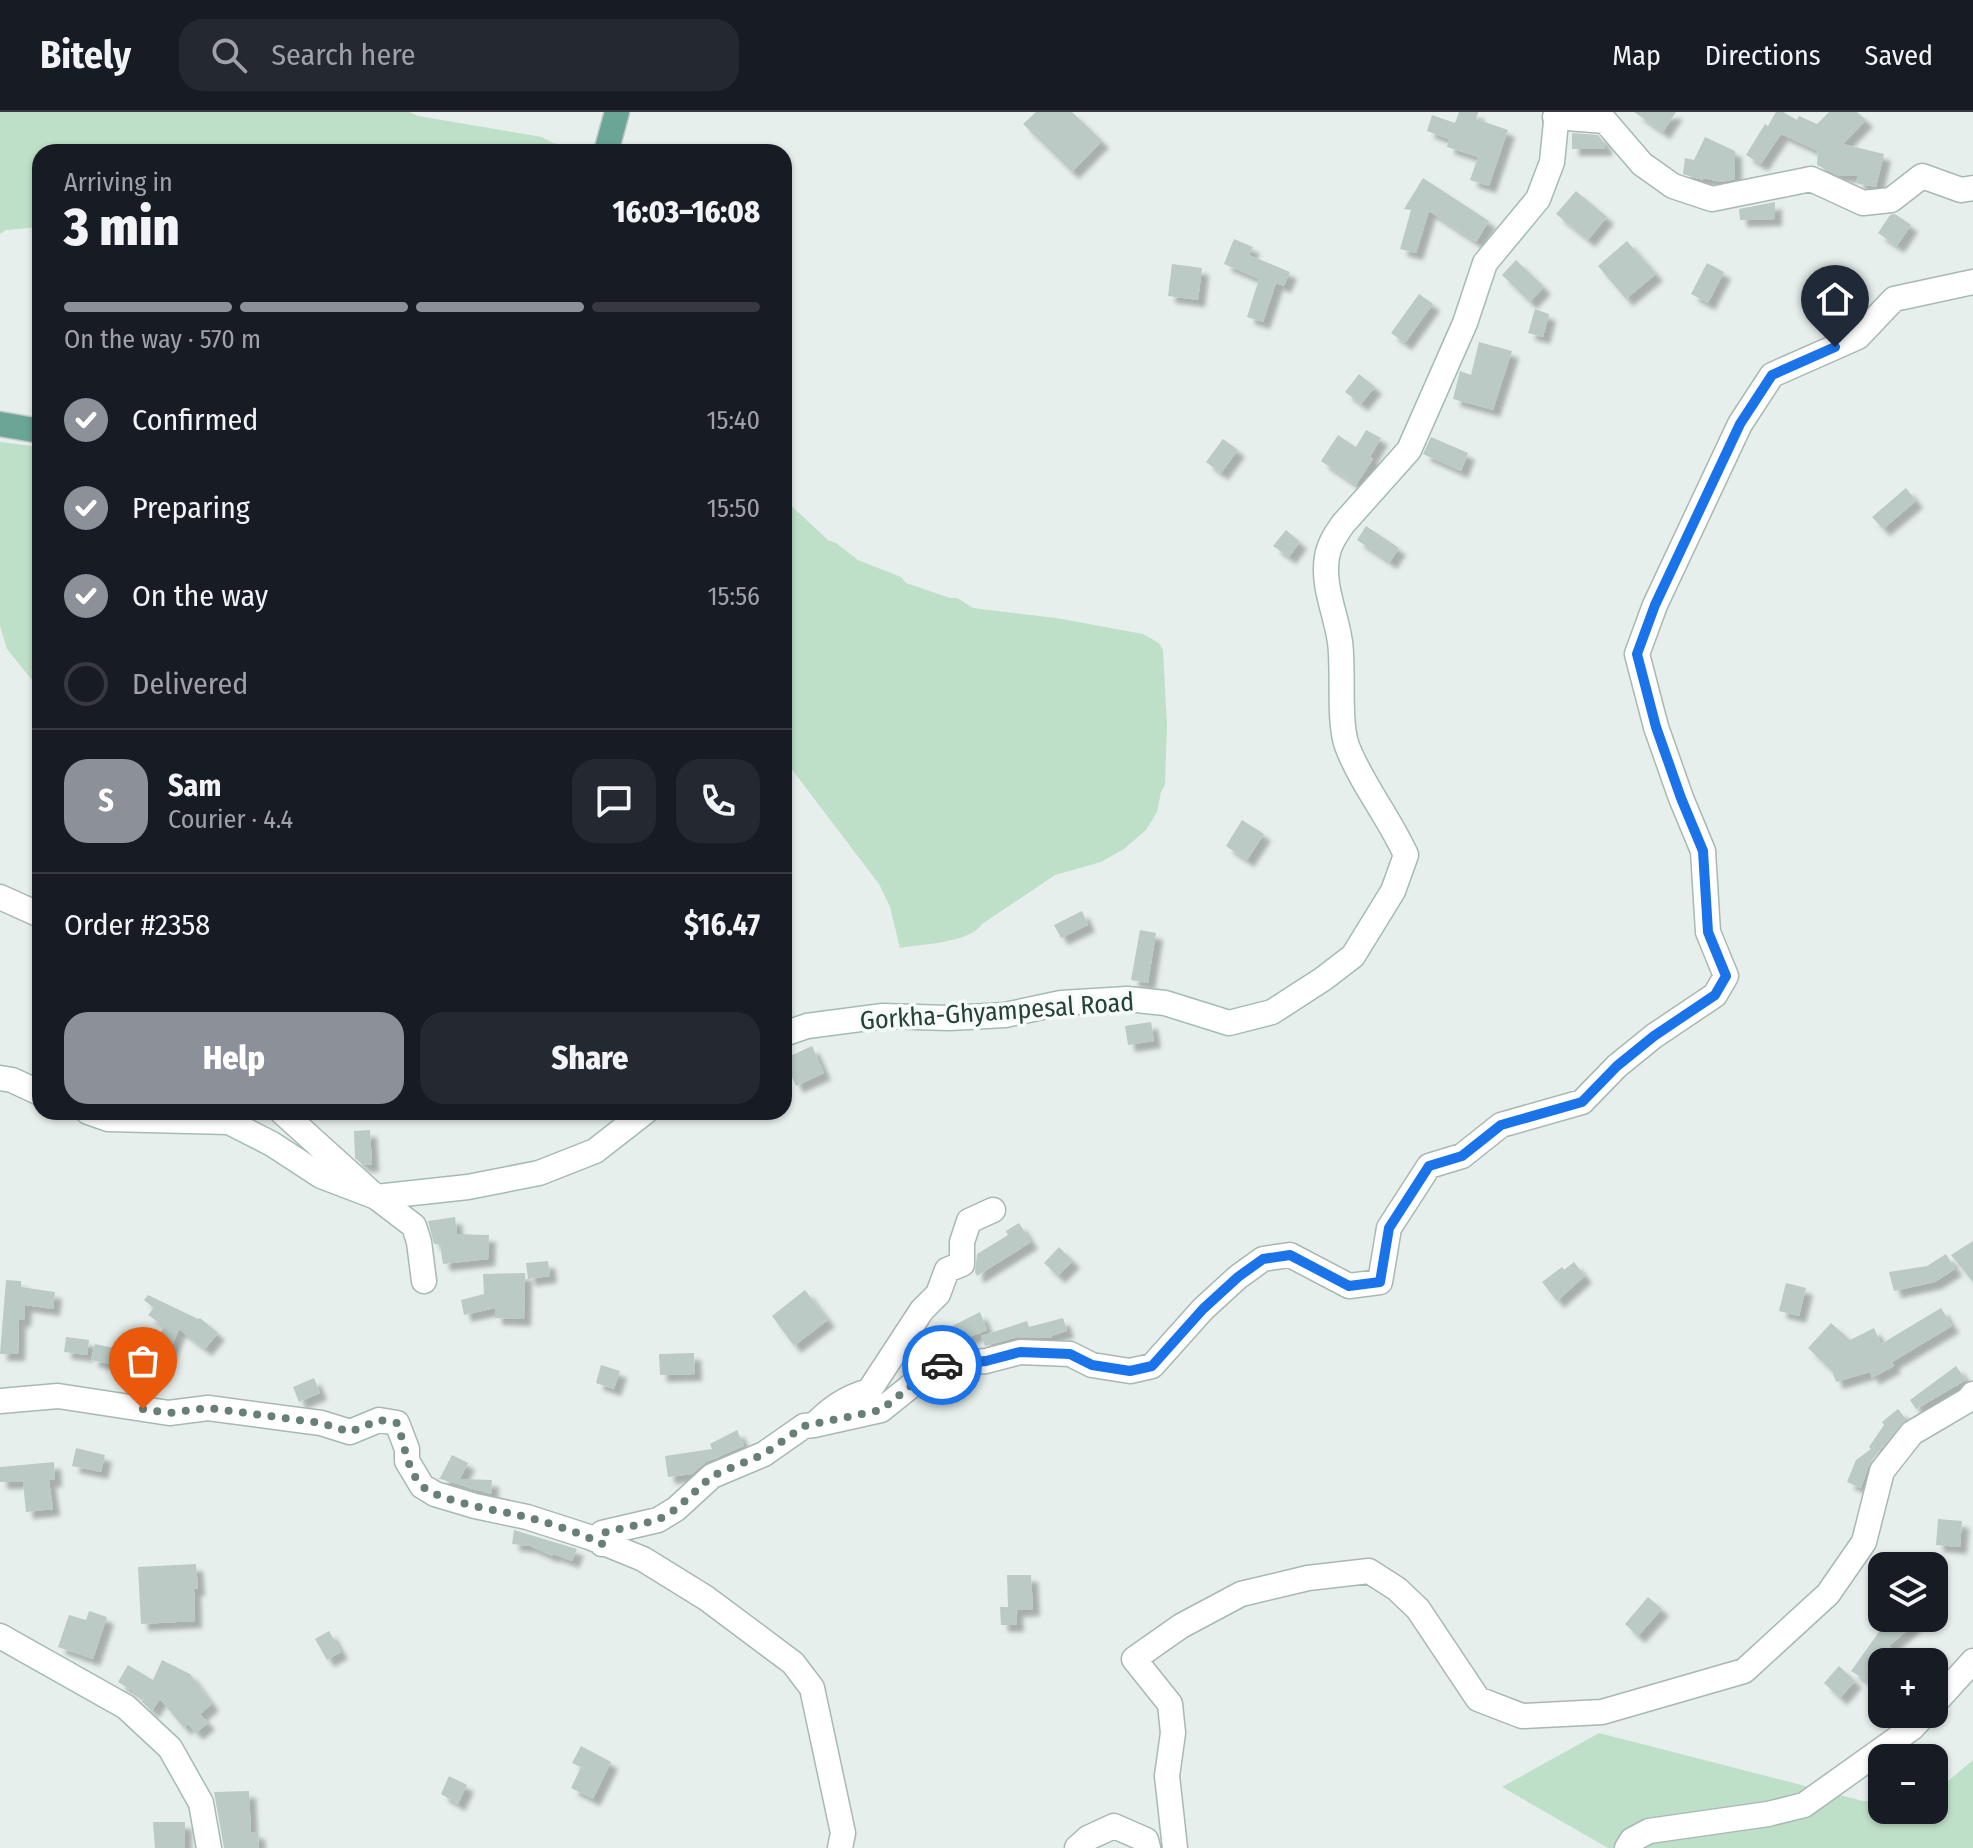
<!DOCTYPE html>
<meta charset="utf-8">
<style>
body{margin:0;font-family:"Fira Sans Condensed",sans-serif;background:#242831;color:#f1f3f6;height:100vh;display:flex;flex-direction:column;font-size:30px;white-space:nowrap}
*{box-sizing:border-box;margin:0}
p{font-size:26px;color:#9ea1a6}
.icon{flex:none;width:44px;height:44px;fill:none;stroke:currentColor;stroke-width:2;stroke-linecap:round;stroke-linejoin:round}
.map{position:relative;flex:1;overflow:hidden}
.side{position:absolute;left:32px;top:32px;width:760px;height:976px;display:flex;flex-direction:column;background:#171b24;border-radius:24px;box-shadow:0 2px 6px #0004}
.side>*{flex:none}
.tools{position:absolute;left:1868px;top:1440px;display:grid;gap:16px}
.tools a{display:grid;place-items:center;width:80px;height:80px;border-radius:16px;background:#171b24;box-shadow:0 2px 6px #0004;font-size:40px}
.pin{position:absolute;display:grid;place-items:center;width:68px;height:68px;color:#fff;margin:-82px -34px;border-radius:50% 50% 50% 0;rotate:-45deg;box-shadow:0 0 8px #0007}
.pin .icon{rotate:45deg}
.courier{position:absolute;display:grid;place-items:center;width:80px;height:80px;margin:-40px;border:6px solid #1a73e8;border-radius:50%;background:#fff;color:#222;box-shadow:0 2px 10px #0007}
.summary em{font-style:normal;font-weight:800}
.summary div{display:flex;flex-direction:column-reverse}
.summary{display:flex;align-items:center;justify-content:space-between;height:136px;padding:0 32px}
h1{font-size:52px;font-weight:800;line-height:60px}
.bar{display:grid;grid-template-columns:repeat(4,1fr);gap:12px 8px;align-content:center;height:96px;padding:0 32px}
.bar i{height:10px;border-radius:6px;background:#363941}
.bar .current{background:#8c9099}
.bar p{grid-column:span 4}
.line{display:flex;align-items:center;gap:20px;padding:0 32px;border-top:2px solid #363941}
.line div{flex:1}
.round{display:grid;place-items:center;flex:none;width:84px;height:84px;border-radius:24px;background:#242831}
ol{padding:0 32px;list-style:none}
li{display:flex;align-items:center;gap:24px;height:88px}
li p{margin-inline-start:auto}
li .icon{padding:8px;border-radius:50%;background:#8c9099;color:#fff;stroke-width:4}
li:last-child{color:#9ea1a6}
li i{width:44px;height:44px;border:4px solid #363941;border-radius:50%}
.primary-button{display:flex;gap:16px;margin-top:auto;padding:16px 32px}
.primary-button a{flex:1;height:92px;border-radius:24px;background:#8c9099;color:#fff;font-size:32px;font-weight:800;line-height:92px;text-align:center}
.primary-button a+a{background:#242831;color:#f1f3f6}
header{display:flex;align-items:center;gap:48px;box-sizing:border-box;height:112px;padding:0 40px;background:#171b24;border-bottom:2px solid #363941}
header strong{font-size:38px}
nav{display:flex;gap:44px;margin-inline-start:auto;font-size:28px}
.search{width:560px;height:72px;background:#242831;display:flex;align-items:center;gap:20px;box-sizing:border-box;padding:0 28px;border-radius:24px;color:#9ea1a6;font-size:30px}
.map>svg:first-child{display:block}
</style>
<header>
<strong>Bitely</strong>
<div class="search"><svg class="icon" aria-label="search" viewBox="0 0 24 24"><circle cx="10" cy="10" r="6"/><path d="M15 15l6 6"/></svg>Search here</div>
<nav><a>Map</a><a>Directions</a><a>Saved</a></nav>
</header>
<div class="map">
<svg width="1973" height="1736" viewBox="0 0 1973 1736">
<defs>
<filter id="shadow"><feDropShadow dx="7" dy="7" stdDeviation="2" flood-color="#0004"/></filter>
</defs>
<rect width="100%" height="100%" fill="#e6efeb"/>
<path fill="#bfe0c8" d="M 0,0 L 409,0 L 418,4 L 542,25 L 553,31 L 597,40 L 40,40 L 40,115 L 6,118 L 0,122 Z
M 0,330 L 40,335 L 40,578 L 7,537 L 0,514 Z
M 784,387 L 828,428 L 836,431 L 858,448 L 901,465 L 906,471 L 950,486 L 957,486 L 973,496 L 1056,506 L 1143,522 L 1159,531 L 1163,538 L 1167,613 L 1165,673 L 1161,680 L 1157,700 L 1146,718 L 1124,737 L 1101,750 L 1055,763 L 982,812 C 970,831 921,832 900,836 L 890,795 L 879,772 L 784,647 Z
M 1599,1621 L 1863,1689 L 1882,1688 L 1882,1698 L 1934,1698 L 1934,1676 L 1947,1670 L 1973,1648 L 1973,1736 L 1608,1736 L 1502,1675 Z"/>
<path fill="#bbcac4" filter="url(#shadow)" d="M 1036,0 L 1072,0 L 1102,29 L 1072,60 L 1023,12 Z
M 1459,0 L 1478,0 L 1476,7 L 1508,18 L 1489,74 L 1470,68 L 1478,45 L 1447,35 L 1449,27 L 1427,19 L 1432,3 L 1455,11 Z
M 1634,0 L 1676,0 L 1663,20 Z
M 1776,0 L 1783,0 L 1797,8 L 1799,4 L 1817,12 L 1829,0 L 1857,0 L 1866,8 L 1843,32 L 1884,42 L 1876,75 L 1856,71 L 1858,64 L 1837,63 L 1817,53 L 1818,39 L 1781,22 L 1761,52 L 1746,43 L 1765,12 L 1768,14 Z
M 1572,21 L 1598,23 L 1605,32 L 1605,37 L 1572,37 Z
M 1705,25 L 1735,39 L 1735,67 L 1721,70 L 1703,66 L 1703,68 L 1683,62 L 1685,46 L 1694,48 Z
M 1423,66 L 1489,109 L 1476,130 L 1429,99 L 1416,141 L 1400,137 L 1411,98 L 1404,97 Z
M 1576,79 L 1607,105 L 1588,128 L 1556,102 Z
M 1775,90 L 1775,107 L 1740,108 L 1739,97 Z
M 1895,102 L 1911,113 L 1897,134 L 1878,121 L 1890,103 Z
M 1234,127 L 1253,135 L 1249,143 L 1290,160 L 1284,174 L 1276,171 L 1263,210 L 1247,205 L 1259,167 L 1224,152 Z
M 1627,129 L 1656,162 L 1626,187 L 1598,154 Z
M 1516,148 L 1544,175 L 1530,190 L 1502,163 Z
M 1707,151 L 1724,160 L 1708,191 L 1691,182 Z
M 1172,152 L 1202,156 L 1198,188 L 1168,184 Z
M 1419,182 L 1433,192 L 1405,231 L 1391,221 Z
M 1535,197 L 1549,202 L 1543,225 L 1528,221 Z
M 1479,230 L 1512,239 L 1493,298 L 1453,287 L 1460,259 L 1471,263 Z
M 1359,262 L 1375,275 L 1361,292 L 1345,280 Z
M 1366,318 L 1381,326 L 1370,345 L 1373,347 L 1356,373 L 1321,349 L 1338,323 L 1356,335 Z
M 1431,325 L 1468,341 L 1461,359 L 1423,342 Z
M 1223,327 L 1238,338 L 1221,361 L 1206,350 Z
M 1906,376 L 1916,389 L 1883,417 L 1872,405 Z
M 1366,414 L 1399,436 L 1390,450 L 1357,428 Z
M 1286,418 L 1300,430 L 1289,445 L 1273,434 Z
M 1242,708 L 1264,722 L 1247,748 L 1226,734 Z
M 1082,799 L 1088,813 L 1061,826 L 1054,813 Z
M 1140,818 L 1156,821 L 1148,871 L 1131,868 Z
M 1151,910 L 1154,929 L 1128,933 L 1125,914 Z
M 812,934 L 824,961 L 796,974 L 784,947 Z
M 370,1018 L 372,1053 L 363,1053 L 355,1046 L 354,1019 Z
M 455,1105 L 457,1122 L 489,1123 L 488,1147 L 443,1152 L 440,1132 L 434,1132 L 428,1109 Z
M 1019,1111 L 1031,1130 L 977,1164 L 975,1160 L 977,1142 L 1008,1123 L 1006,1119 Z
M 1973,1129 L 1973,1170 L 1951,1143 Z
M 1059,1135 L 1073,1149 L 1058,1164 L 1044,1151 Z
M 1946,1142 L 1955,1157 L 1935,1170 L 1894,1179 L 1889,1160 L 1927,1154 Z
M 548,1149 L 550,1164 L 528,1167 L 526,1151 Z
M 1574,1150 L 1585,1164 L 1557,1189 L 1542,1170 L 1562,1155 L 1564,1158 Z
M 525,1161 L 524,1207 L 495,1206 L 495,1196 L 464,1203 L 461,1188 L 484,1182 L 483,1162 Z
M 6,1168 L 21,1169 L 21,1175 L 55,1180 L 53,1197 L 25,1193 L 24,1208 L 19,1208 L 18,1242 L 0,1242 Z
M 1786,1171 L 1806,1176 L 1799,1204 L 1779,1199 Z
M 805,1178 L 828,1208 L 794,1234 L 772,1204 Z
M 148,1183 L 198,1207 L 200,1206 L 218,1221 L 205,1237 L 179,1217 L 159,1266 L 138,1258 L 91,1248 L 95,1232 L 138,1241 L 140,1234 L 152,1239 L 164,1214 L 148,1203 L 154,1196 L 144,1188 Z
M 1941,1196 L 1952,1214 L 1892,1250 L 1894,1254 L 1872,1266 L 1870,1260 L 1836,1270 L 1832,1259 L 1808,1236 L 1831,1211 L 1850,1228 L 1874,1216 L 1881,1232 Z
M 980,1200 L 987,1218 L 952,1232 L 946,1217 Z
M 1063,1206 L 1067,1219 L 1051,1224 L 1052,1226 L 1017,1225 L 985,1234 L 981,1224 L 1027,1209 L 1029,1215 Z
M 66,1225 L 89,1228 L 87,1243 L 64,1240 Z
M 694,1241 L 695,1262 L 660,1263 L 659,1242 Z
M 601,1253 L 620,1259 L 614,1277 L 596,1271 Z
M 1956,1254 L 1966,1268 L 1916,1297 L 1910,1288 Z
M 314,1266 L 320,1281 L 299,1290 L 293,1275 Z
M 1898,1297 L 1906,1307 L 1870,1350 L 1861,1376 L 1847,1370 L 1856,1348 L 1871,1337 L 1869,1335 L 1884,1313 L 1882,1310 Z
M 737,1318 L 744,1334 L 706,1350 L 692,1362 L 668,1365 L 665,1344 L 712,1337 L 710,1332 Z
M 76,1336 L 105,1343 L 101,1360 L 72,1354 Z
M 452,1343 L 468,1351 L 460,1367 L 492,1368 L 491,1382 L 437,1366 L 440,1366 Z
M 54,1350 L 55,1368 L 49,1368 L 53,1397 L 26,1400 L 23,1370 L 0,1370 L 0,1355 Z
M 1938,1407 L 1962,1409 L 1960,1435 L 1936,1433 Z
M 514,1418 L 577,1437 L 572,1449 L 553,1442 L 552,1444 L 530,1434 L 512,1432 Z
M 196,1452 L 198,1477 L 194,1477 L 195,1509 L 141,1512 L 138,1455 Z
M 1007,1463 L 1031,1463 L 1033,1497 L 1016,1498 L 1017,1513 L 1001,1513 L 1000,1495 L 1008,1495 Z
M 1648,1485 L 1662,1497 L 1638,1524 L 1625,1512 Z
M 89,1499 L 107,1505 L 93,1547 L 58,1535 L 69,1503 L 86,1508 Z
M 1889,1506 L 1922,1506 L 1889,1534 L 1911,1550 L 1882,1550 L 1882,1555 L 1870,1571 L 1851,1559 Z
M 329,1519 L 341,1540 L 327,1548 L 315,1527 Z
M 162,1548 L 190,1562 L 212,1592 L 200,1602 L 208,1611 L 196,1621 L 188,1612 L 184,1616 L 160,1587 L 152,1599 L 142,1590 L 144,1586 L 118,1570 L 128,1553 L 153,1568 Z
M 1839,1554 L 1855,1569 L 1840,1586 L 1824,1571 Z
M 581,1634 L 611,1650 L 593,1687 L 571,1676 L 581,1655 L 572,1651 Z
M 449,1664 L 467,1673 L 458,1692 L 441,1682 Z
M 249,1679 L 251,1720 L 258,1720 L 259,1736 L 224,1736 L 214,1680 Z
M 153,1710 L 185,1710 L 185,1736 L 155,1736 Z"/>
<g fill="none" stroke-linecap="round" stroke-linejoin="round">
<g stroke="#a8b8b2" stroke-width="27">
<path id="minor" d="M 1555,5 L 1605,9 L 1642,52 L 1673,74 L 1712,87 L 1811,67 L 1863,91 L 1891,88 L 1922,64 L 1961,78 L 1973,76
M 0,785 L 40,803
M 282,1000 L 376,1085 L 414,1114 L 419,1130 L 424,1169
M 0,1289 L 58,1284 L 169,1301 L 208,1296 L 321,1311 L 350,1320 L 379,1308 L 397,1311 L 407,1337 L 407,1349 L 422,1374 L 435,1382 L 475,1394 L 527,1405 L 589,1425 L 643,1447 L 706,1486 L 793,1551 L 812,1576 L 843,1721 L 840,1736
M 814,1313 L 881,1298 L 937,1253 L 986,1249 L 1020,1240 L 1070,1242 L 1092,1253 L 1130,1259 L 1152,1254 L 1203,1197 L 1238,1165 L 1263,1147 L 1290,1143 L 1349,1174 L 1380,1170 L 1389,1116 L 1429,1054 L 1462,1044 L 1501,1013 L 1582,990 L 1617,954 L 1654,924 L 1715,883 L 1726,864 L 1708,820 L 1703,739 L 1681,686 L 1656,615 L 1637,542 L 1655,493 L 1740,312 L 1772,263 L 1858,225 L 1894,187 L 1973,170
M 602,1432 L 602,1421 L 658,1408 L 676,1397 L 712,1364 L 764,1342 L 804,1314 L 814,1313 C 830,1297 846,1285 869,1279 L 922,1198 L 938,1182 L 947,1158 L 962,1152 L 962,1130 L 969,1109 L 993,1098
M 1934,1592 L 1973,1549
M 1077,1736 L 1088,1726 L 1114,1714 L 1146,1728 L 1148,1736
M 1175,1736 L 1167,1664 L 1173,1621 L 1170,1592 L 1134,1547 L 1181,1514 L 1241,1482 L 1308,1466 L 1369,1459 L 1397,1477 L 1418,1497 L 1478,1587 L 1522,1604 L 1602,1600 L 1744,1559 L 1828,1482 L 1864,1430 L 1882,1359 L 1912,1321 L 1968,1288 L 1973,1282
M 1627,1736 L 1632,1728 L 1649,1719 L 1768,1702 L 1804,1693 L 1912,1616 L 1925,1602"/>
</g>
<g stroke="#a4bbb3" stroke-width="27">
<path id="secondary" d="M 784,922 L 807,914 L 883,904 L 949,906 L 1005,903 L 1061,891 L 1127,887 L 1165,891 L 1229,911 L 1272,900 L 1323,867 L 1353,844 L 1393,779 L 1406,743 C 1389,705 1362,673 1347,634 C 1338,609 1344,559 1340,530 C 1336,501 1322,474 1327,445 C 1329,432 1336,422 1343,412 L 1409,338 L 1465,211 L 1485,151 L 1538,87 L 1552,50 L 1557,0
M 0,966 L 12,968 L 40,981
M 88,1000 L 108,1007 L 229,1010 L 272,1032 L 321,1064 L 376,1085 L 468,1075 L 539,1061 L 595,1039 L 645,1000
M 0,1524 L 126,1595 L 170,1636 L 201,1691 L 209,1736"/>
</g>
<g stroke="#c2cac8" stroke-width="27">
<path id="primary" d="M 606,40 L 617,0
M 0,312 L 40,319"/>
</g>
<use href="#minor" stroke="#fff" stroke-width="24"/>
<use href="#secondary" stroke="#fff" stroke-width="24"/>
<use href="#primary" stroke="#6aa596" stroke-width="24"/>
</g>
<g fill="none" stroke-linecap="round" stroke-linejoin="round">
<path stroke="#687f78" stroke-width="8" stroke-dasharray="0 14.4" d="M 143,1297 L 169,1301 L 208,1296 L 239,1300 L 321,1311 L 350,1320 L 379,1308 L 397,1311 C 405,1332 406,1356 421,1373 C 438,1390 502,1399 527,1405 C 552,1412 579,1420 602,1432 L 602,1421 L 658,1408 L 676,1397 L 712,1364 L 764,1342 L 804,1314 L 881,1298 L 937,1253 L 942,1253"/>
<path stroke="#1a73e8" stroke-width="10" d="M 942,1253 L 986,1249 L 1020,1240 L 1070,1242 L 1092,1253 L 1130,1259 L 1152,1254 L 1203,1197 L 1238,1165 L 1263,1147 L 1290,1143 L 1349,1174 L 1380,1170 L 1389,1116 L 1429,1054 L 1462,1044 L 1501,1013 L 1582,990 L 1617,954 L 1654,924 L 1715,883 L 1726,864 L 1708,820 L 1703,739 L 1681,686 L 1656,615 L 1637,542 L 1655,493 L 1740,312 L 1772,263 L 1835,235"/>
</g>
<g text-anchor="middle" stroke-width="7" stroke-linejoin="round" paint-order="stroke">
<g font-size="26" fill="#24423a" stroke="#f7fbf9">
<text transform="translate(997 899) rotate(-4)" y="9">Gorkha-Ghyampesal Road</text>
</g>
</g>
</svg>
<div class="tools">
<a><svg class="icon" aria-label="layers" viewBox="0 0 24 24"><path d="M12 4l9 5-9 5-9-5zM3 14l9 5 9-5"/></svg></a>
<a>+</a>
<a>−</a>
</div>
<div class="pin" style="left:143px;top:1297px;background:#ea580c"><svg class="icon" aria-label="bag" viewBox="0 0 24 24"><path d="M5 8h14l-1 12H6zM9 8a3 3 0 0 1 6 0"/></svg></div>
<div class="pin" style="left:1835px;top:235px;background:#1f2937"><svg class="icon" aria-label="home" viewBox="0 0 24 24"><path d="M3 11l9-7 9 7M6 9v11h12V9"/></svg></div>
<div class="courier" style="left:942px;top:1253px"><svg class="icon" aria-label="car" viewBox="0 0 24 24"><path d="M5 17H2v-5l4-1 3-4h7l3 4 3 1v5h-3M9 17h6M6 11h13"/><circle cx="7" cy="17" r="2"/><circle cx="17" cy="17" r="2"/></svg></div>
<section class="side">
<div class="summary"><div><h1>3 min</h1><p>Arriving in</p></div><em>16:03–16:08</em></div>
<div class="bar"><i class="current"></i><i class="current"></i><i class="current"></i><i></i><p>On the way · 570 m</p></div>
<ol>
<li><svg class="icon" aria-label="check" viewBox="0 0 24 24"><path d="M5 12l5 5 9-10"/></svg>Confirmed<p>15:40</p></li>
<li><svg class="icon" aria-label="check" viewBox="0 0 24 24"><path d="M5 12l5 5 9-10"/></svg>Preparing<p>15:50</p></li>
<li><svg class="icon" aria-label="check" viewBox="0 0 24 24"><path d="M5 12l5 5 9-10"/></svg>On the way<p>15:56</p></li>
<li><i></i>Delivered</li>
</ol>
<div class="line" style="height:144px"><b class="round" style="background:#8c9099;color:#fff">S</b><div><b>Sam</b><p>Courier · 4.4</p></div><a class="round"><svg class="icon" aria-label="chat" viewBox="0 0 24 24"><path d="M4 5h16v11H9l-5 4z"/></svg></a><a class="round"><svg class="icon" aria-label="phone" viewBox="0 0 24 24"><path d="M5 4h4l2 5-3 2q2 4 5 5l2-3 5 2v4C11 20 4 13 5 4z"/></svg></a></div>
<div class="line" style="height:104px"><div>Order #2358</div><b>$16.47</b></div>
<div class="primary-button"><a>Help</a><a>Share</a></div>
</section>
</div>
